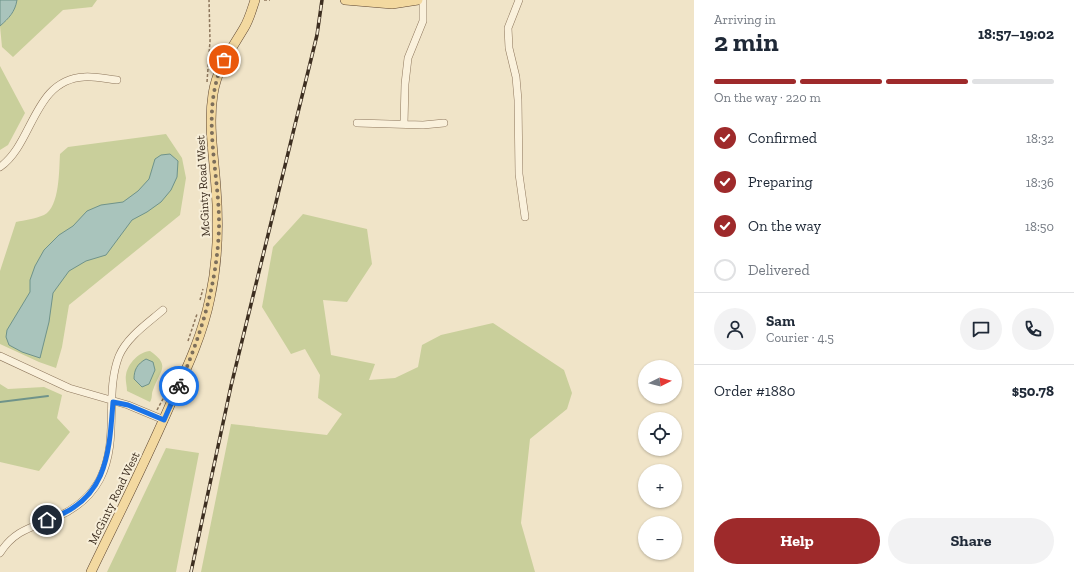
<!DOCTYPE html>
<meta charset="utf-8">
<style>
body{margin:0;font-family:"Zilla Slab",serif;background:#f2f2f3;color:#1f2937;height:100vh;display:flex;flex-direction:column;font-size:15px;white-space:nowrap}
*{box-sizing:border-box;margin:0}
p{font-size:13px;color:#747a83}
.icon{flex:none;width:22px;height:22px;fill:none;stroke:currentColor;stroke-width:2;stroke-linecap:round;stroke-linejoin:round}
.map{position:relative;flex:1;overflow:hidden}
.side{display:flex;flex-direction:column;background:#fff;width:380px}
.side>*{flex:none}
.needle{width:26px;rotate:84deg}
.fabs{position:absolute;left:638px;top:360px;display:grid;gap:8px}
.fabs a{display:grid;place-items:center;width:44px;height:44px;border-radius:50%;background:#fff;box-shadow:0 1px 3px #0004;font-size:20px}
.pin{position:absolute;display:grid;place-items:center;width:34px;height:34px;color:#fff;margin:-17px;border:2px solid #fff;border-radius:50%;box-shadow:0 1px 4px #0007}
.courier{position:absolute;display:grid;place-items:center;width:40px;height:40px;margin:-20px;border:3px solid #1a73e8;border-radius:50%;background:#fff;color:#222;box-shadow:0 1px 5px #0007}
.headline em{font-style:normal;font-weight:700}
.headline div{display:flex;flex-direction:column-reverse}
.headline{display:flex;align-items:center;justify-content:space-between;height:68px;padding:0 20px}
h1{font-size:26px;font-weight:700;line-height:30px}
.bar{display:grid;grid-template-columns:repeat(4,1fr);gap:6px 4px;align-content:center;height:48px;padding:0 20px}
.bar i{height:5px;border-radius:3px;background:#e0e1e3}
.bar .active{background:#9e2a2b}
.bar p{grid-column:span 4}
.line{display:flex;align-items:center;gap:10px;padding:0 20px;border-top:1px solid #e0e1e3}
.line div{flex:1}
.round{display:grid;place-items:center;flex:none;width:42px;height:42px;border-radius:21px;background:#f2f2f3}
ol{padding:0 20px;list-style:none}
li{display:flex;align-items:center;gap:12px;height:44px}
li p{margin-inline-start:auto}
li .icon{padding:4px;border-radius:50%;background:#9e2a2b;color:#fff;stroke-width:4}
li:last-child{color:#747a83}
li i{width:22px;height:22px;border:2px solid #e0e1e3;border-radius:50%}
.action{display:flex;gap:8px;margin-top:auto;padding:8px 20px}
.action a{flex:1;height:46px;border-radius:24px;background:#9e2a2b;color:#fff;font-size:16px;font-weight:700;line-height:46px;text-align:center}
.action a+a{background:#f2f2f3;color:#1f2937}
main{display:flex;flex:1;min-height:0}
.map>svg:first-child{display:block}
</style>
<main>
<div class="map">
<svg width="694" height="572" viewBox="0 0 694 572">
<rect width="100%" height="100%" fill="#f0e4c8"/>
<path fill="#c9cf9b" d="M 17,0 L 97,0 L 92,7 L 63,10 L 13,57 L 2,47 L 0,26 C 9,18 15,12 17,0 Z
M 0,66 L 25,113 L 8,145 L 0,150 Z
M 166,134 L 182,158 L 186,178 L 180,215 L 69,305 L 62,347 L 56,368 L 39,362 L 0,344 L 0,271 L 16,222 C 25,220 35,219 44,215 C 60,207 59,169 60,154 L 68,147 Z
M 303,214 L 367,229 L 372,264 L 347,302 L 323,300 L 331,355 L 375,364 L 369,380 L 395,378 L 418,367 L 422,345 L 441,335 L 493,323 L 564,370 L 572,393 L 567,409 L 530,439 L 521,523 L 535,572 L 201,572 L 231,424 L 327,435 L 342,414 L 318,398 L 320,375 L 305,349 L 291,354 L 262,307 L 273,247 Z
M 150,351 C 172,366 159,371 153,390 C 151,394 153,397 150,402 L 127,391 C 127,386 125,379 126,375 C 128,363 139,352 150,351 Z
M 0,384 L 8,389 L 44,387 L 62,395 L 57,418 L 70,432 L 39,471 L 0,462 Z
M 166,448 L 199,453 L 176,572 L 107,572 Z"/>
<path fill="#a9c4bc" stroke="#6f938a" d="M 0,0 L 17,0 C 15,12 9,18 0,26 Z
M 170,154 L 178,161 L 177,177 L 171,190 L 161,202 L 147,212 L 132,220 L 106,255 L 86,261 L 69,271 L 53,293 L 49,322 L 40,358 L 22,352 L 9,345 L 6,337 L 7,330 L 30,292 L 30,280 L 35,266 L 44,250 L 59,235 L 73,226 L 87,211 L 101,205 L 123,202 L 138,191 L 149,179 L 155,159 L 161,155 Z
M 146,359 L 153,362 L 155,370 L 149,384 L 142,387 L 134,379 C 134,370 137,364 146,359 Z"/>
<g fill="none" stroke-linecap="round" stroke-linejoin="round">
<path stroke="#6f938a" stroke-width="2" d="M 0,402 L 48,396"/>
<g stroke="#8d765c" stroke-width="8">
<path id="minor" d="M 519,0 L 508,28 L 509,48 L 516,77 L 518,100 L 519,174 L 525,217
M 357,123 L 423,125 L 444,123
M 404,124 L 405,84 L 408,58 L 423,21 L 423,0
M 0,167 C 34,143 33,80 84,77 C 94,76 106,79 117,80
M 0,356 L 69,388 L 128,405 L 164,420
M 0,553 C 15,529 34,527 57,517 C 75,509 91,496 100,479 C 120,440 104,394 119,356 C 127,337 148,323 163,310"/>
</g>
<g stroke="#5b4430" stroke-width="10">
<path id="major" d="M 345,0 L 392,4 L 418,0
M 91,572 C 119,514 148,457 173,398 C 188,366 203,333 210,298 C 218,261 219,225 216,188 C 214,157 208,125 213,94 C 217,68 231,50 244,28 C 249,20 252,9 255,0"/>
</g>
<path stroke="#8d765c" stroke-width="1.5" stroke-dasharray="3 2" stroke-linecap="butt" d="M 264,0 L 270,0
M 207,82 L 210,41 L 209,0
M 200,300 L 203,289
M 188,341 L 197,314
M 157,410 L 164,397"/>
<use href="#minor" stroke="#faf1dc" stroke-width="7"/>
<use href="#major" stroke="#f3d9a0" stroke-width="9"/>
<g stroke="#3d2e20" stroke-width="3.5">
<path id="rail" d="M 191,572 L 231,386 L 317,35 L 322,0"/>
</g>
<use href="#rail" stroke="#f7eed8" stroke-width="2" stroke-dasharray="6" stroke-linecap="butt"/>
</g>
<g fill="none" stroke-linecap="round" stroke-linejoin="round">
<path stroke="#7c6e5b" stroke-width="4" stroke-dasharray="0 7.2" d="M 179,386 C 201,335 217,284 219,228 C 220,171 199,114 224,60"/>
<path stroke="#1a73e8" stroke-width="5" d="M 47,520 C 107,501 109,456 113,402 L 128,405 L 164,420 L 179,386"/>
</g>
<g text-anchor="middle" stroke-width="4" stroke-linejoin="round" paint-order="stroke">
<g font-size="12" fill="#3d2e20" stroke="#f7eed8">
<text transform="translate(203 186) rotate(-93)" y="4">McGinty Road West</text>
<text transform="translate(114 498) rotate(-64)" y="4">McGinty Road West</text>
</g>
</g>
</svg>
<div class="fabs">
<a><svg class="needle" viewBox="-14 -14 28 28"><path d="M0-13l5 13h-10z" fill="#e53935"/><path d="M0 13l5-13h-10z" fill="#747a83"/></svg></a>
<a><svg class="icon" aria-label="locate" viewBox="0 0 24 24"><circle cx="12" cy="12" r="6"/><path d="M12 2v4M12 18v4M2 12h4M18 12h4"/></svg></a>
<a>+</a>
<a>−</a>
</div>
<div class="pin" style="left:224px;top:60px;background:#ea580c"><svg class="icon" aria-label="bag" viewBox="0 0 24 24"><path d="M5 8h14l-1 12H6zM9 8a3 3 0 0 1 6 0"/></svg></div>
<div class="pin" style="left:47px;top:520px;background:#1f2937"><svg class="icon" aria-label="home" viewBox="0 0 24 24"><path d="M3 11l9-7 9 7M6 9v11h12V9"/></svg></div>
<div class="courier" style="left:179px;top:386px"><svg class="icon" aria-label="bike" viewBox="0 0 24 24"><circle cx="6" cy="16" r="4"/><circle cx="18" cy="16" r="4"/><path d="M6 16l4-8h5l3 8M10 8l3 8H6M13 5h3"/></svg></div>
</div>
<section class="side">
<div class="headline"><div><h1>2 min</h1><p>Arriving in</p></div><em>18:57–19:02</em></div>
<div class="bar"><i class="active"></i><i class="active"></i><i class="active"></i><i></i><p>On the way · 220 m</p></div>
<ol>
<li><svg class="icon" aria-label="check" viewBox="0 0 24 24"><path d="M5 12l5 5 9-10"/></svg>Confirmed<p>18:32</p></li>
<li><svg class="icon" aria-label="check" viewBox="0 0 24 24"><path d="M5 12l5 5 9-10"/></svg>Preparing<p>18:36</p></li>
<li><svg class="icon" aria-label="check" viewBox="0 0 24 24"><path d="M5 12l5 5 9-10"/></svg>On the way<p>18:50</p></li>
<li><i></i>Delivered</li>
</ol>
<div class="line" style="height:72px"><a class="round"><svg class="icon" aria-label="person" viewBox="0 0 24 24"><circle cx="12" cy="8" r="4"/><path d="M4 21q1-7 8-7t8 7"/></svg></a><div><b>Sam</b><p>Courier · 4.5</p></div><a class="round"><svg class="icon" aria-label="chat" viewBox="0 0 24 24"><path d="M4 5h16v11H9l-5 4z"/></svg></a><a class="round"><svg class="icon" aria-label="phone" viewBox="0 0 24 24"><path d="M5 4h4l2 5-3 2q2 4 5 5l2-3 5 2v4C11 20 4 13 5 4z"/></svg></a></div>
<div class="line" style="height:52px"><div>Order #1880</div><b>$50.78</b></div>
<div class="action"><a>Help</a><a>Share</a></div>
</section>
</main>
